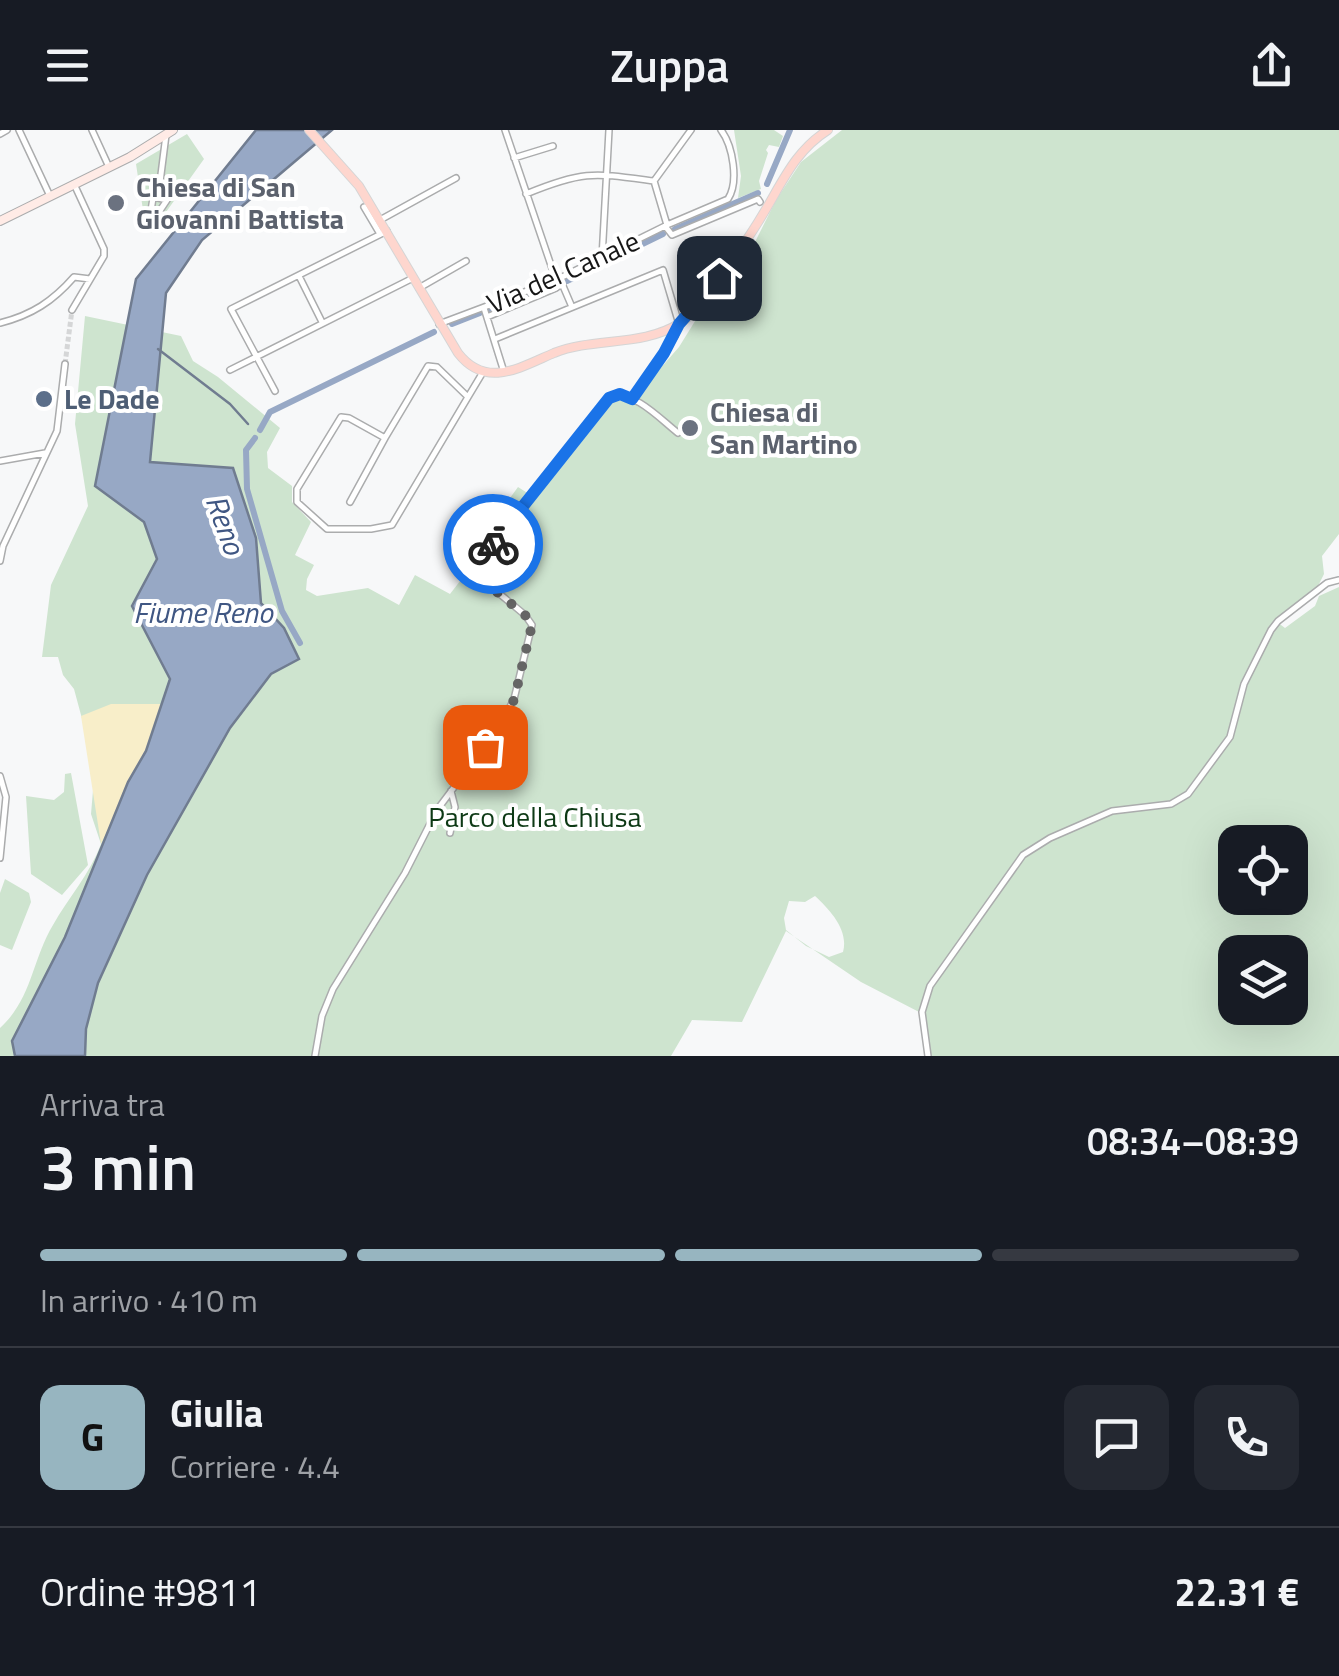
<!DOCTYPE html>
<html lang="it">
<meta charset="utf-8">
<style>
body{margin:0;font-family:"Titillium Web",sans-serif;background:#242831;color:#f1f3f6;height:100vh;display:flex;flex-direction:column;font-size:38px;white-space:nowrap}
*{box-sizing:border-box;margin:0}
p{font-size:32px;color:#9ea1a6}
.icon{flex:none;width:55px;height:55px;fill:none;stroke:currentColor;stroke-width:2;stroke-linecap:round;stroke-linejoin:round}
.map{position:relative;height:926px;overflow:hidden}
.details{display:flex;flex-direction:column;background:#171b24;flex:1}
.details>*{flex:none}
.tools{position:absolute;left:1218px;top:695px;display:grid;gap:20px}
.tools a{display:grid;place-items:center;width:90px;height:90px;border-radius:20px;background:#171b24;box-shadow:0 10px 40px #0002;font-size:50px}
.pin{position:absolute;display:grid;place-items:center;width:85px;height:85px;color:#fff;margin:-42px;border-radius:20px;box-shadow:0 5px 15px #0006}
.courier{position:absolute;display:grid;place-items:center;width:100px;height:100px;margin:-50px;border:8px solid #1a73e8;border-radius:50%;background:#fff;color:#222;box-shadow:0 2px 12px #0007}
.headline em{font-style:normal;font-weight:600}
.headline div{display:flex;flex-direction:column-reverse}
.headline{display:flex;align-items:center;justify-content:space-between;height:170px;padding:0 40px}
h1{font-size:65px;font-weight:600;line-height:75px}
.bar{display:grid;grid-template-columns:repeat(4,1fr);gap:15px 10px;align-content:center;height:120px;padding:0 40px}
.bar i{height:12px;border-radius:8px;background:#363941}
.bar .selected{background:#97b5c0}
.bar p{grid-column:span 4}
.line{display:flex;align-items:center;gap:25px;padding:0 40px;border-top:2px solid #363941}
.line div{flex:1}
.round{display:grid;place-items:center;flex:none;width:105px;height:105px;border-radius:20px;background:#242831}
header{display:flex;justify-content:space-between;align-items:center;height:130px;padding:0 40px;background:#171b24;font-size:45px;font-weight:600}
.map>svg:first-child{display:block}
</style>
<header><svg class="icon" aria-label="menu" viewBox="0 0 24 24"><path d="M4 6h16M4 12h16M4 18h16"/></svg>Zuppa<svg class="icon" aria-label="share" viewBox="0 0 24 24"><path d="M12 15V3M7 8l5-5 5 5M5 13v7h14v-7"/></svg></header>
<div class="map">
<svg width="1339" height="926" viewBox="0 0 1339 926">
<rect width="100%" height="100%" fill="#f7f8f9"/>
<path fill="#cee4cf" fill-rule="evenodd" d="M 734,0 L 774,0 L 783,6 L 779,17 L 769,15 L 766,20 L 768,23 L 759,51 L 761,59 L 738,68 L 741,46 Z
M 842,0 L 1339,0 L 1339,404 L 1322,426 L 1324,444 L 1318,456 L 1277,492 L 1285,498 L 1315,476 L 1319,466 L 1339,457 L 1339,926 L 927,926 L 921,883 L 861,852 L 786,801 L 742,892 L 692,890 L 671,926 L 0,926 L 0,898 C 32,869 32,830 53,795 C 68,768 90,744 101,714 L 91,684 L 95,637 L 74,559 L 63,545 L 58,527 L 42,527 L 51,455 L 88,376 L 75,294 L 85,186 L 181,206 L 193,231 L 218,247 L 280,298 L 267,322 L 268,338 L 292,356 L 292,372 L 311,392 L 295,425 L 314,435 L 307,449 L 306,460 L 317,466 L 368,458 L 399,475 L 415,445 L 450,464 L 516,379 L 507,372 L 518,357 L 529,364 L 613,267 L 632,271 L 679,217 L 705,175 L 753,116 L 776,70 L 801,32 ZM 1235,712 L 1290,712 L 1290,768 L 1235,768 ZM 815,766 C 830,780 849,800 843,822 L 829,827 L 806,816 L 786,800 L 784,788 L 789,771 L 805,772 ZM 1235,822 L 1290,822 L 1290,878 L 1235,878 Z
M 187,4 L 204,29 L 151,103 L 143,80 L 136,34 Z
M 71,643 L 88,735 L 62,765 L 31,744 L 26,666 L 54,670 L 64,662 L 65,644 Z
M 5,749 L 29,763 L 31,772 L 12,820 L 0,815 L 0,763 Z"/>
<path fill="#f8eec9" d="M 111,574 L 162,574 L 146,621 L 101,714 L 81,586 Z"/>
<path fill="#97a8c5" stroke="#707c90" stroke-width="2.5" d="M 256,0 L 332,0 L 202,110 L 166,163 L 150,332 L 233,338 L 256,408 L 261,473 L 284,498 L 299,529 L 271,544 L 230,598 L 147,745 L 98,853 L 86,899 L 85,926 L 15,926 L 12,911 L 65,807 L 128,652 L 146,621 L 170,549 L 132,476 L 157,429 L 144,392 L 95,356 L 136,149 Z"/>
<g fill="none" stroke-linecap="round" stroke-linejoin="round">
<path stroke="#707c90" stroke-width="2.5" d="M 158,219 L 230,274 L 248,294"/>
<path stroke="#97a8c5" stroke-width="6" d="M 767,54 L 790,0
M 675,99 L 758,63
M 567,151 L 663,104
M 490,180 L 558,155
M 452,194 L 480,183
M 260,300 L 270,282 L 434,202
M 255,308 L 246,320 L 247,359 L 282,481 L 300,513"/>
<path stroke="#d5d6d7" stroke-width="5" stroke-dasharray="5 2.5" stroke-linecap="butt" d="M 65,234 L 72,180"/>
<g stroke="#abacad" stroke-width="8">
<path id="street" d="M 19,0 L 50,66
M 92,0 L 109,37
M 505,0 L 556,150
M 0,4 L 7,0
M 514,28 L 553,16
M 654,51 L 691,0
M 654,51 L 667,95
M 526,64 C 584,40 594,43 654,51
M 364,77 L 380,104
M 151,80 L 159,82 L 167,70 L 158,68
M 150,87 L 153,68 L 158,68 L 166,5
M 380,90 L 456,48
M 665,96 L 672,105 L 758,69 L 760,72
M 602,128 L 609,0
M 299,146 L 322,192
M 560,149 L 572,177
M 419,158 L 466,131
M 484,178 L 504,242
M 72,180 L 104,126 L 104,119 L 74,54
M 487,187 L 556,158
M 0,193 C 32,185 53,171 74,147 L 90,149
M 439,194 L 556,150 L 667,95 L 728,69 C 739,52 733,16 721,0
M 495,209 L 663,140 L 679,194 L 675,206 L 632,269
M 230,240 L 413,148
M 275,261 L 231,179 L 387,101
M 468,267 L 392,395 L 371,399 L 327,399 L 297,372 L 297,359 L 341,287 L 349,288 L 385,308 L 428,236 L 437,237 L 468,267 L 483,242
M 0,331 L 45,323
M 350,372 L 385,308
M 0,431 L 3,416 L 57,301 L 65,234
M 0,646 L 6,667 L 0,728
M 450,703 L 455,677 L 451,661
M 315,926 L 322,886 L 333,859 L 405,743 L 437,680 L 500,596 L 514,569 L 532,495 L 525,485 L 477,445 L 475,438 L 611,266 C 635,261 660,289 678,303
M 928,926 L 922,882 L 930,856 L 1023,725 L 1050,708 L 1112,681 L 1171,674 L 1188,664 L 1230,607 L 1244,554 L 1271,500 L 1278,491 L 1327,453 L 1339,450"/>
</g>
<g stroke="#abacad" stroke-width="10">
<path id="secondary" d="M 0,91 L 130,27 L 173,0"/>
</g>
<g stroke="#d5d5d5" stroke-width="10">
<path id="primary" d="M 309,0 L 359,56 L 458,223 C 486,259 519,238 554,223 C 594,207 643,217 680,193 C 695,184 705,167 715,153 C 732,131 749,108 763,84 C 783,51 795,21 828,0"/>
</g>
<use href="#street" stroke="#fff" stroke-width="5"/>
<use href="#secondary" stroke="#ffebe6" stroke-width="8"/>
<use href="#primary" stroke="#fed6ce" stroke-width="8"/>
</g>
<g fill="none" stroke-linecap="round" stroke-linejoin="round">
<path stroke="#656565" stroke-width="10" stroke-dasharray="0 18" d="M 485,617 L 514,570 L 532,495 L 526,486 L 475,444 L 476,438 L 493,414"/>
<path stroke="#1a73e8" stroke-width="12" d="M 493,414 L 609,268 L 620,264 L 632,269 L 664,223 L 679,194 L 719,148"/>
</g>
<g fill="#6b7280" stroke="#fff" stroke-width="4">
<circle cx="116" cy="73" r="10"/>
<circle cx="690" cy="298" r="10"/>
</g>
<circle fill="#5c6f8a" stroke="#fff" stroke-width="4" cx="44" cy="269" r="10"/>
<g text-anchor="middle" stroke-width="8" stroke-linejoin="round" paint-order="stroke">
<g font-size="28" font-weight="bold" fill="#5b616d" stroke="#fff" text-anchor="start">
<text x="136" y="67">Chiesa di San<tspan x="136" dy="32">Giovanni Battista</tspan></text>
<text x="710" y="292">Chiesa di<tspan x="710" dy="32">San Martino</tspan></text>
</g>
<g font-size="28" fill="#161616" stroke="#fff">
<text transform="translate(563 142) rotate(-24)" y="10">Via del Canale</text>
</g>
<g font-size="28" font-weight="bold" fill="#4e5e75" stroke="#fff" text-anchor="start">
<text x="64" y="279">Le Dade</text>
</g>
<g font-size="28" fill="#0d3915" stroke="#fff">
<text x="535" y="697">Parco della Chiusa</text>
</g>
<g font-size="30" font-style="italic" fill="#405783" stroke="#fff">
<text transform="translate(225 395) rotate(70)" y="10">Reno</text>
<text x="203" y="493">Fiume Reno</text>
</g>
</g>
</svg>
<div class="tools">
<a><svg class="icon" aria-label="locate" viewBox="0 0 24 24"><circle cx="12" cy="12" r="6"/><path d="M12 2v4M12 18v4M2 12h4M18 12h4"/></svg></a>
<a><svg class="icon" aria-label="layers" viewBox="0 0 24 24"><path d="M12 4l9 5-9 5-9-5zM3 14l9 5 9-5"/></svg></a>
</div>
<div class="pin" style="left:485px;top:617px;background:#ea580c"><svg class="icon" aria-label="bag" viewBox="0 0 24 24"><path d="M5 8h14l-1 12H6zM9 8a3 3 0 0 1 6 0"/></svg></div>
<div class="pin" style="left:719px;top:148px;background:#1f2937"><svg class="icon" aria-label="home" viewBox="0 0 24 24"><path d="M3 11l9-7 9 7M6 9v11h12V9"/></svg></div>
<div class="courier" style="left:493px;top:414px"><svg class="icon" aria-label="bike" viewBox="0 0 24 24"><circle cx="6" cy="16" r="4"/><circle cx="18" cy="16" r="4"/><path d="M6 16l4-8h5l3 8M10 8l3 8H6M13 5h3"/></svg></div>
</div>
<section class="details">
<div class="headline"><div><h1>3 min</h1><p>Arriva tra</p></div><em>08:34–08:39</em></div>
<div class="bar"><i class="selected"></i><i class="selected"></i><i class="selected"></i><i></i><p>In arrivo · 410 m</p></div>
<div class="line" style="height:180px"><b class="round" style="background:#97b5c0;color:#111">G</b><div><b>Giulia</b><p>Corriere · 4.4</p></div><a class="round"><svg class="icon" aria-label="chat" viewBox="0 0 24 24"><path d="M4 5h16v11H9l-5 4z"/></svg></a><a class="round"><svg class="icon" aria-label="phone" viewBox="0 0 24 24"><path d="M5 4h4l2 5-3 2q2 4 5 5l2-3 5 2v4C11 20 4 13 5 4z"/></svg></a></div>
<div class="line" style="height:130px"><div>Ordine #9811</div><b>22.31 €</b></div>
</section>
